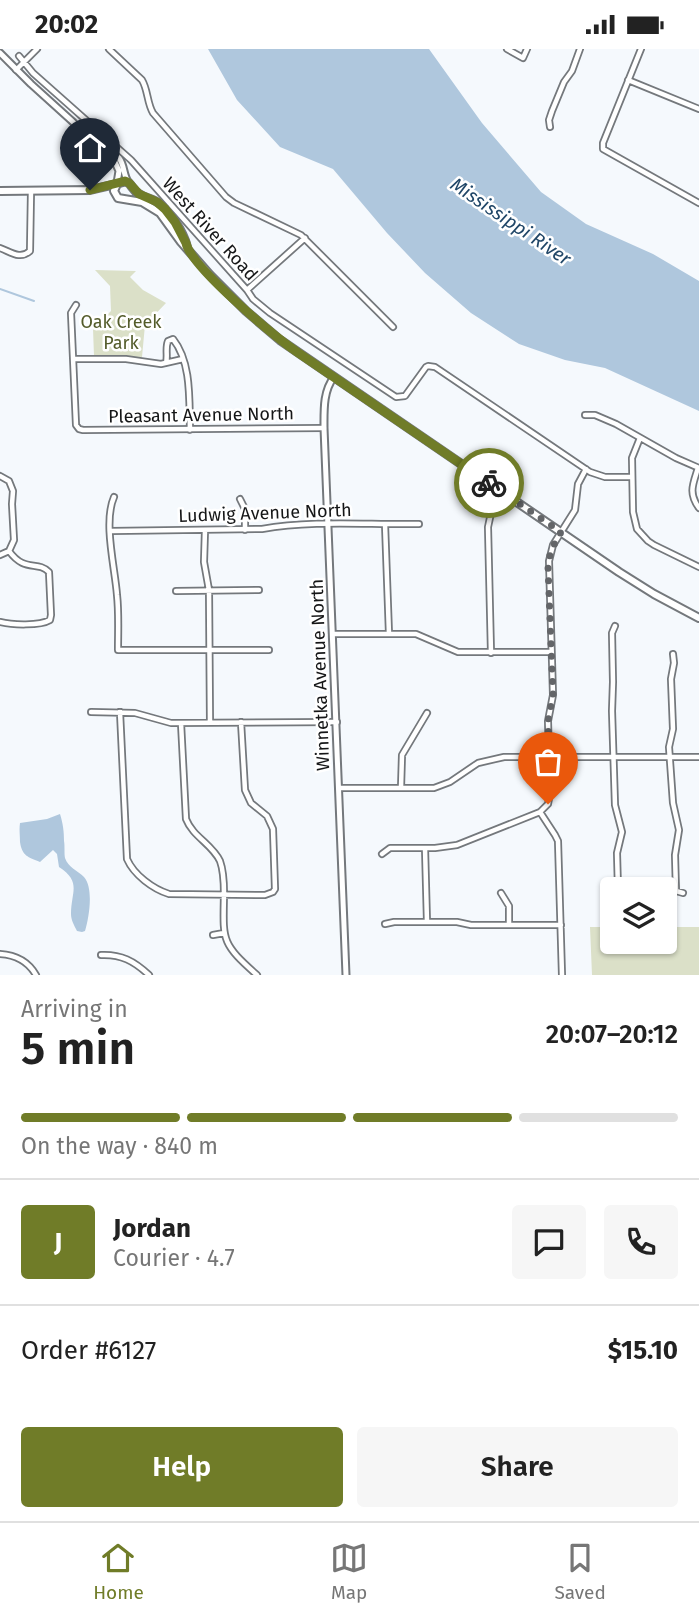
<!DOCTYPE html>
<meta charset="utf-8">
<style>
body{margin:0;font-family:"Fira Sans",sans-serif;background:#f6f6f6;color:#222;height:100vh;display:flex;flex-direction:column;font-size:26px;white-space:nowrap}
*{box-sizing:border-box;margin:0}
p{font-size:23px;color:#767676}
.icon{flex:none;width:38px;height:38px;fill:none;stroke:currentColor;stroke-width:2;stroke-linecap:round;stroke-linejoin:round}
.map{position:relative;height:926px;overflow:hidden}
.sheet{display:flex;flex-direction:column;background:#fff;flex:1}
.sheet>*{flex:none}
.buttons{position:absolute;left:600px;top:828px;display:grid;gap:14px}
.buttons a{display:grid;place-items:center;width:77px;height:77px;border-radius:7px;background:#fff;box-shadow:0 2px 5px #0004;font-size:35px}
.pin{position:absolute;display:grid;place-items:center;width:60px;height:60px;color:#fff;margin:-72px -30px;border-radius:50% 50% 50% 0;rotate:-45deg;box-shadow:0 0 7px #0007}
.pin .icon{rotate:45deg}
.courier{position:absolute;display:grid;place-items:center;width:70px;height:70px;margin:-35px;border:5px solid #707c28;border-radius:50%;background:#fff;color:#222;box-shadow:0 2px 9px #0007}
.head em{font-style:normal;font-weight:600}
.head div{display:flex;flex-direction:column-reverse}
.head{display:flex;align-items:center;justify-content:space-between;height:119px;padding:0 21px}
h1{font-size:46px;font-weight:600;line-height:52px}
.bar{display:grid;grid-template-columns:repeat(4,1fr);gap:10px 7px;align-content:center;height:84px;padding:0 21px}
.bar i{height:9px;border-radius:5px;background:#e0e0e0}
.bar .active{background:#707c28}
.bar p{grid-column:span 4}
.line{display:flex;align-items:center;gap:18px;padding:0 21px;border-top:2px solid #e0e0e0}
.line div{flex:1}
.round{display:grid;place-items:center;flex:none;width:74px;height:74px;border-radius:7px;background:#f6f6f6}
.action{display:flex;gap:14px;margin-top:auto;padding:14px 21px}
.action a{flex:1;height:80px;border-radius:7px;background:#707c28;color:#fff;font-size:28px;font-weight:600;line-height:80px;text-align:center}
.action a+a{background:#f6f6f6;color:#222}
.status{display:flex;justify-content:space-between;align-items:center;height:49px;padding:0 35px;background:#fff;direction:ltr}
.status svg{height:19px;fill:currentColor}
.dock{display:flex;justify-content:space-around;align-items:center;height:98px;border-top:2px solid #e0e0e0;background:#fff;font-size:19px;color:#767676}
.dock a{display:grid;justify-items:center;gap:4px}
.dock .active{color:#707c28}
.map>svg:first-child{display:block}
</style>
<div class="status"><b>20:02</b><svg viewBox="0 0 49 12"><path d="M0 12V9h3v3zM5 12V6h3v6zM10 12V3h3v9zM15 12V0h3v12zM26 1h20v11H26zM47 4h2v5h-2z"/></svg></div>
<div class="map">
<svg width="699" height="926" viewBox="0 0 699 926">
<rect width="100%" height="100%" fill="#f5f9fd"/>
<path fill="#dbe0c8" d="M 95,221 L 136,222 L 130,228 L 143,241 L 166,254 L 145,276 L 142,308 L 94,307 L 93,280 L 111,262 L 110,237 Z
M 590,878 L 612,878 L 612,892 L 665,892 L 665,878 L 699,878 L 699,926 L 592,926 Z"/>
<path fill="#afc7dd" d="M 208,0 L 429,0 L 482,74 L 541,143 L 586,175 L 653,205 L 699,232 L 699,362 L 605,319 L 565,311 L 519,295 L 471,264 L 425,224 L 387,184 L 333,120 L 280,98 L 237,51 Z
M 60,765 C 63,775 64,782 64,792 C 65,797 64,804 65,809 C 68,818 78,822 84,828 C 94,839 89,869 85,882 L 82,883 L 77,882 C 74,876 71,871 71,865 C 71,843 82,833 59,818 L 57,805 L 53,801 L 40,813 C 28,808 22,807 20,793 C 20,786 19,781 20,774 L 47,770 Z"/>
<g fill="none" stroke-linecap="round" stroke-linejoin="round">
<path stroke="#afc7dd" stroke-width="2" d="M 0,240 L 34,252"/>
<g stroke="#74787c" stroke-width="8">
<path id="minor" d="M 109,0 L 142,31 C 148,41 147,54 153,64 L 226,148 L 234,154 L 301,186 L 393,278
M 507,0 L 523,9 L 527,0
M 641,0 L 603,94 L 603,100 L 699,154
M 19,7 L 33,24 L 131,111 L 247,241 L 253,250 L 270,264 L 396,348 L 405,347 L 426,318 L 428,317 L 435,318 L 590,423 L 605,428 L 632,428
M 16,21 L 37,0
M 628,31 L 699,60
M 550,78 L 549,71 L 552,62 L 564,33 L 572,22 L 580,0
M 0,199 C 11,203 20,211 30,202 L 31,142
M 247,241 L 305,189
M 76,256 L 71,264 L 76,376 L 79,380 L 83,381 L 324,379
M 74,310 L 126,310 L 161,315 L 183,310
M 166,314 C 168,307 165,299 168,292 L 173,290 C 192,314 189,352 190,381
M 585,366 L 595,366 L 616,375 L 676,409 L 699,419
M 640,389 L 632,409 L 633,463 L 637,480 L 648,492 L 654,496 L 699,518
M 698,419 C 693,435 688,444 699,459
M 0,427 L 9,432 L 13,442 L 12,455 L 14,491 L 9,502 L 0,506
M 114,448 C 103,473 115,519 117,546 C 119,564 118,582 118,601 L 269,601
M 240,450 L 245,460 L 245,481
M 385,475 L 389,585
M 205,481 L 204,513 L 209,541 L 210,674
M 111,482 L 262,480 C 313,471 367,476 419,475
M 176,542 L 259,541
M 0,573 C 12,576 40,577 50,571 L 51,566 L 49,523 C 37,511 25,524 9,502
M 615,577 L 612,584 L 613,633 L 612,662 L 615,756 L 622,783 L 617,804 L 618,840
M 333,585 L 416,585 L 458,603 L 551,603
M 491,604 L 488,478 L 491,464 L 504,445
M 673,605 L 674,614 L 671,630 L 673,680 L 669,698 L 673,754 L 679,781 L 675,806 L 676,842
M 91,663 L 135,664 L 171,674 L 337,673
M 120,663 L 127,810 C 134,826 153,840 169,845 L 265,846 L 273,843 L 275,840 L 273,780 L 267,767 L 251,754 L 245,741 L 241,673
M 181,674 L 186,770 C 193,788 212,795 220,812 C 224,823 224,834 224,845 C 223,892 221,894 257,926
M 339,739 L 434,739 L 450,733 L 478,714 L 504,708 L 699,708
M 401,739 L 402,706 L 427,664
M 540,763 L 555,786 L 558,792 L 562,926
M 425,799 L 427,873
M 382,805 L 390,799 L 435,799 L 457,796 L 540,763 L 548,755 L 550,744 L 548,672 L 553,646 L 549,512 L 553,496 L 575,461 L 578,435 L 586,420
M 501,844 L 509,857 L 509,876
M 665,847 L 671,846 L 676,842 L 683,844
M 385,875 L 394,873 L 457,873 L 471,876 L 561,876
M 213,886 L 224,884
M 0,905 C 16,906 28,912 36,926
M 101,906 C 121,905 134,912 149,926"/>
</g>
<g stroke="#74787c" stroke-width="9">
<path id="tertiary" d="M 0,4 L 31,35 L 73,73 L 91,95 L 115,113 L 119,122 L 117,134
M 86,85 L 119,109 C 125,117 123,127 129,134
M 334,328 C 323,342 324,361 324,379 L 346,926"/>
</g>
<g stroke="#74787c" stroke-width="10">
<path id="secondary" d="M 0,142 L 90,141 L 116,135
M 187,198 C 183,182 169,161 155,152 C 150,149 144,149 139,145 C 129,139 132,128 117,135 L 114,142 L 118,149 L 142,153 L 160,164 L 181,193 L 210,226 L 246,262 L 280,291 L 619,523 L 654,545 L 699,569"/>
</g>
<use href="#minor" stroke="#fff" stroke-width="4.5"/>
<use href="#tertiary" stroke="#fff" stroke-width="5"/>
<use href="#secondary" stroke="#fff" stroke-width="6"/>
</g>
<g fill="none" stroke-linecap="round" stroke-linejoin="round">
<path stroke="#636568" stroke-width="7" stroke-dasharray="0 12.6" d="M 489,434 L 561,483 C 554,495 549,504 548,518 L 553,646 L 548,672 L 550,748 L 548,755"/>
<path stroke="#707c28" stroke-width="9" d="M 90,141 L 125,132 L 129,134 L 139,145 L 157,153 L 165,160 L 175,173 L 186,194 C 191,218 274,287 297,303 L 489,434"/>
</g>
<g text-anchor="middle" stroke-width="5" stroke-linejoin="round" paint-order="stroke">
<g font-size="18" fill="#151617" stroke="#fff">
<text transform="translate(210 180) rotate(48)" y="6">West River Road</text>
<text transform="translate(201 366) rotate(-1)" y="6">Pleasant Avenue North</text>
<text transform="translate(265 464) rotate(-2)" y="6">Ludwig Avenue North</text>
<text transform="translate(320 626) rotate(-92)" y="6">Winnetka Avenue North</text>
</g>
<g font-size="18" fill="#545c2b" stroke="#fff">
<text x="121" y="279">Oak Creek<tspan x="121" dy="21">Park</tspan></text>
</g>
<g font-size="19" font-style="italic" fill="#214768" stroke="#fff">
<text transform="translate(511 172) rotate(34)" y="7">Mississippi River</text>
</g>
</g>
</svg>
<div class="buttons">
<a><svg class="icon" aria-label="layers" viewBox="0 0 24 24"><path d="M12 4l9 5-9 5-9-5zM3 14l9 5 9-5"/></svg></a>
</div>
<div class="pin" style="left:548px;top:755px;background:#ea580c"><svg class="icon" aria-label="bag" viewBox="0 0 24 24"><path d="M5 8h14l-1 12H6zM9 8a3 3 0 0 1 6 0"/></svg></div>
<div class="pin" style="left:90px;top:141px;background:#1f2937"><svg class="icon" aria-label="home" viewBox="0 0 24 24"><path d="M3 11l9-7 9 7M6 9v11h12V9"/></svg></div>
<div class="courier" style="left:489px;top:434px"><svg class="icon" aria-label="bike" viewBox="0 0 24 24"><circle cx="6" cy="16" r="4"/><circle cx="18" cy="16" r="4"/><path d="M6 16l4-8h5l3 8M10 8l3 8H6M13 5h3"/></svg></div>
</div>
<section class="sheet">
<div class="head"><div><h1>5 min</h1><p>Arriving in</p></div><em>20:07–20:12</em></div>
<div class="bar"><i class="active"></i><i class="active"></i><i class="active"></i><i></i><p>On the way · 840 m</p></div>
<div class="line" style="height:126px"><b class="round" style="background:#707c28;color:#fff">J</b><div><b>Jordan</b><p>Courier · 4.7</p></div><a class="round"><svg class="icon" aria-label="chat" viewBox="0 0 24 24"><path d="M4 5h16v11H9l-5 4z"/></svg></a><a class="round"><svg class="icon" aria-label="phone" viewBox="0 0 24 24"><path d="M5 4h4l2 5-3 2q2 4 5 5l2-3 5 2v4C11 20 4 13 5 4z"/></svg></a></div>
<div class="line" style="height:91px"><div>Order #6127</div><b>$15.10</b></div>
<div class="action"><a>Help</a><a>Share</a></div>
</section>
<nav class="dock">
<a class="active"><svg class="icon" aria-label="home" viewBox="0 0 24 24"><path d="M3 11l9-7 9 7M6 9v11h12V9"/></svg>Home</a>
<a><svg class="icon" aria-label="map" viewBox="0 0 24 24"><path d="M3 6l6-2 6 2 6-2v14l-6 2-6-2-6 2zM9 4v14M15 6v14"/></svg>Map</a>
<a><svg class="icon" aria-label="saved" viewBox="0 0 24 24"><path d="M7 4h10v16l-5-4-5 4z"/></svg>Saved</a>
</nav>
